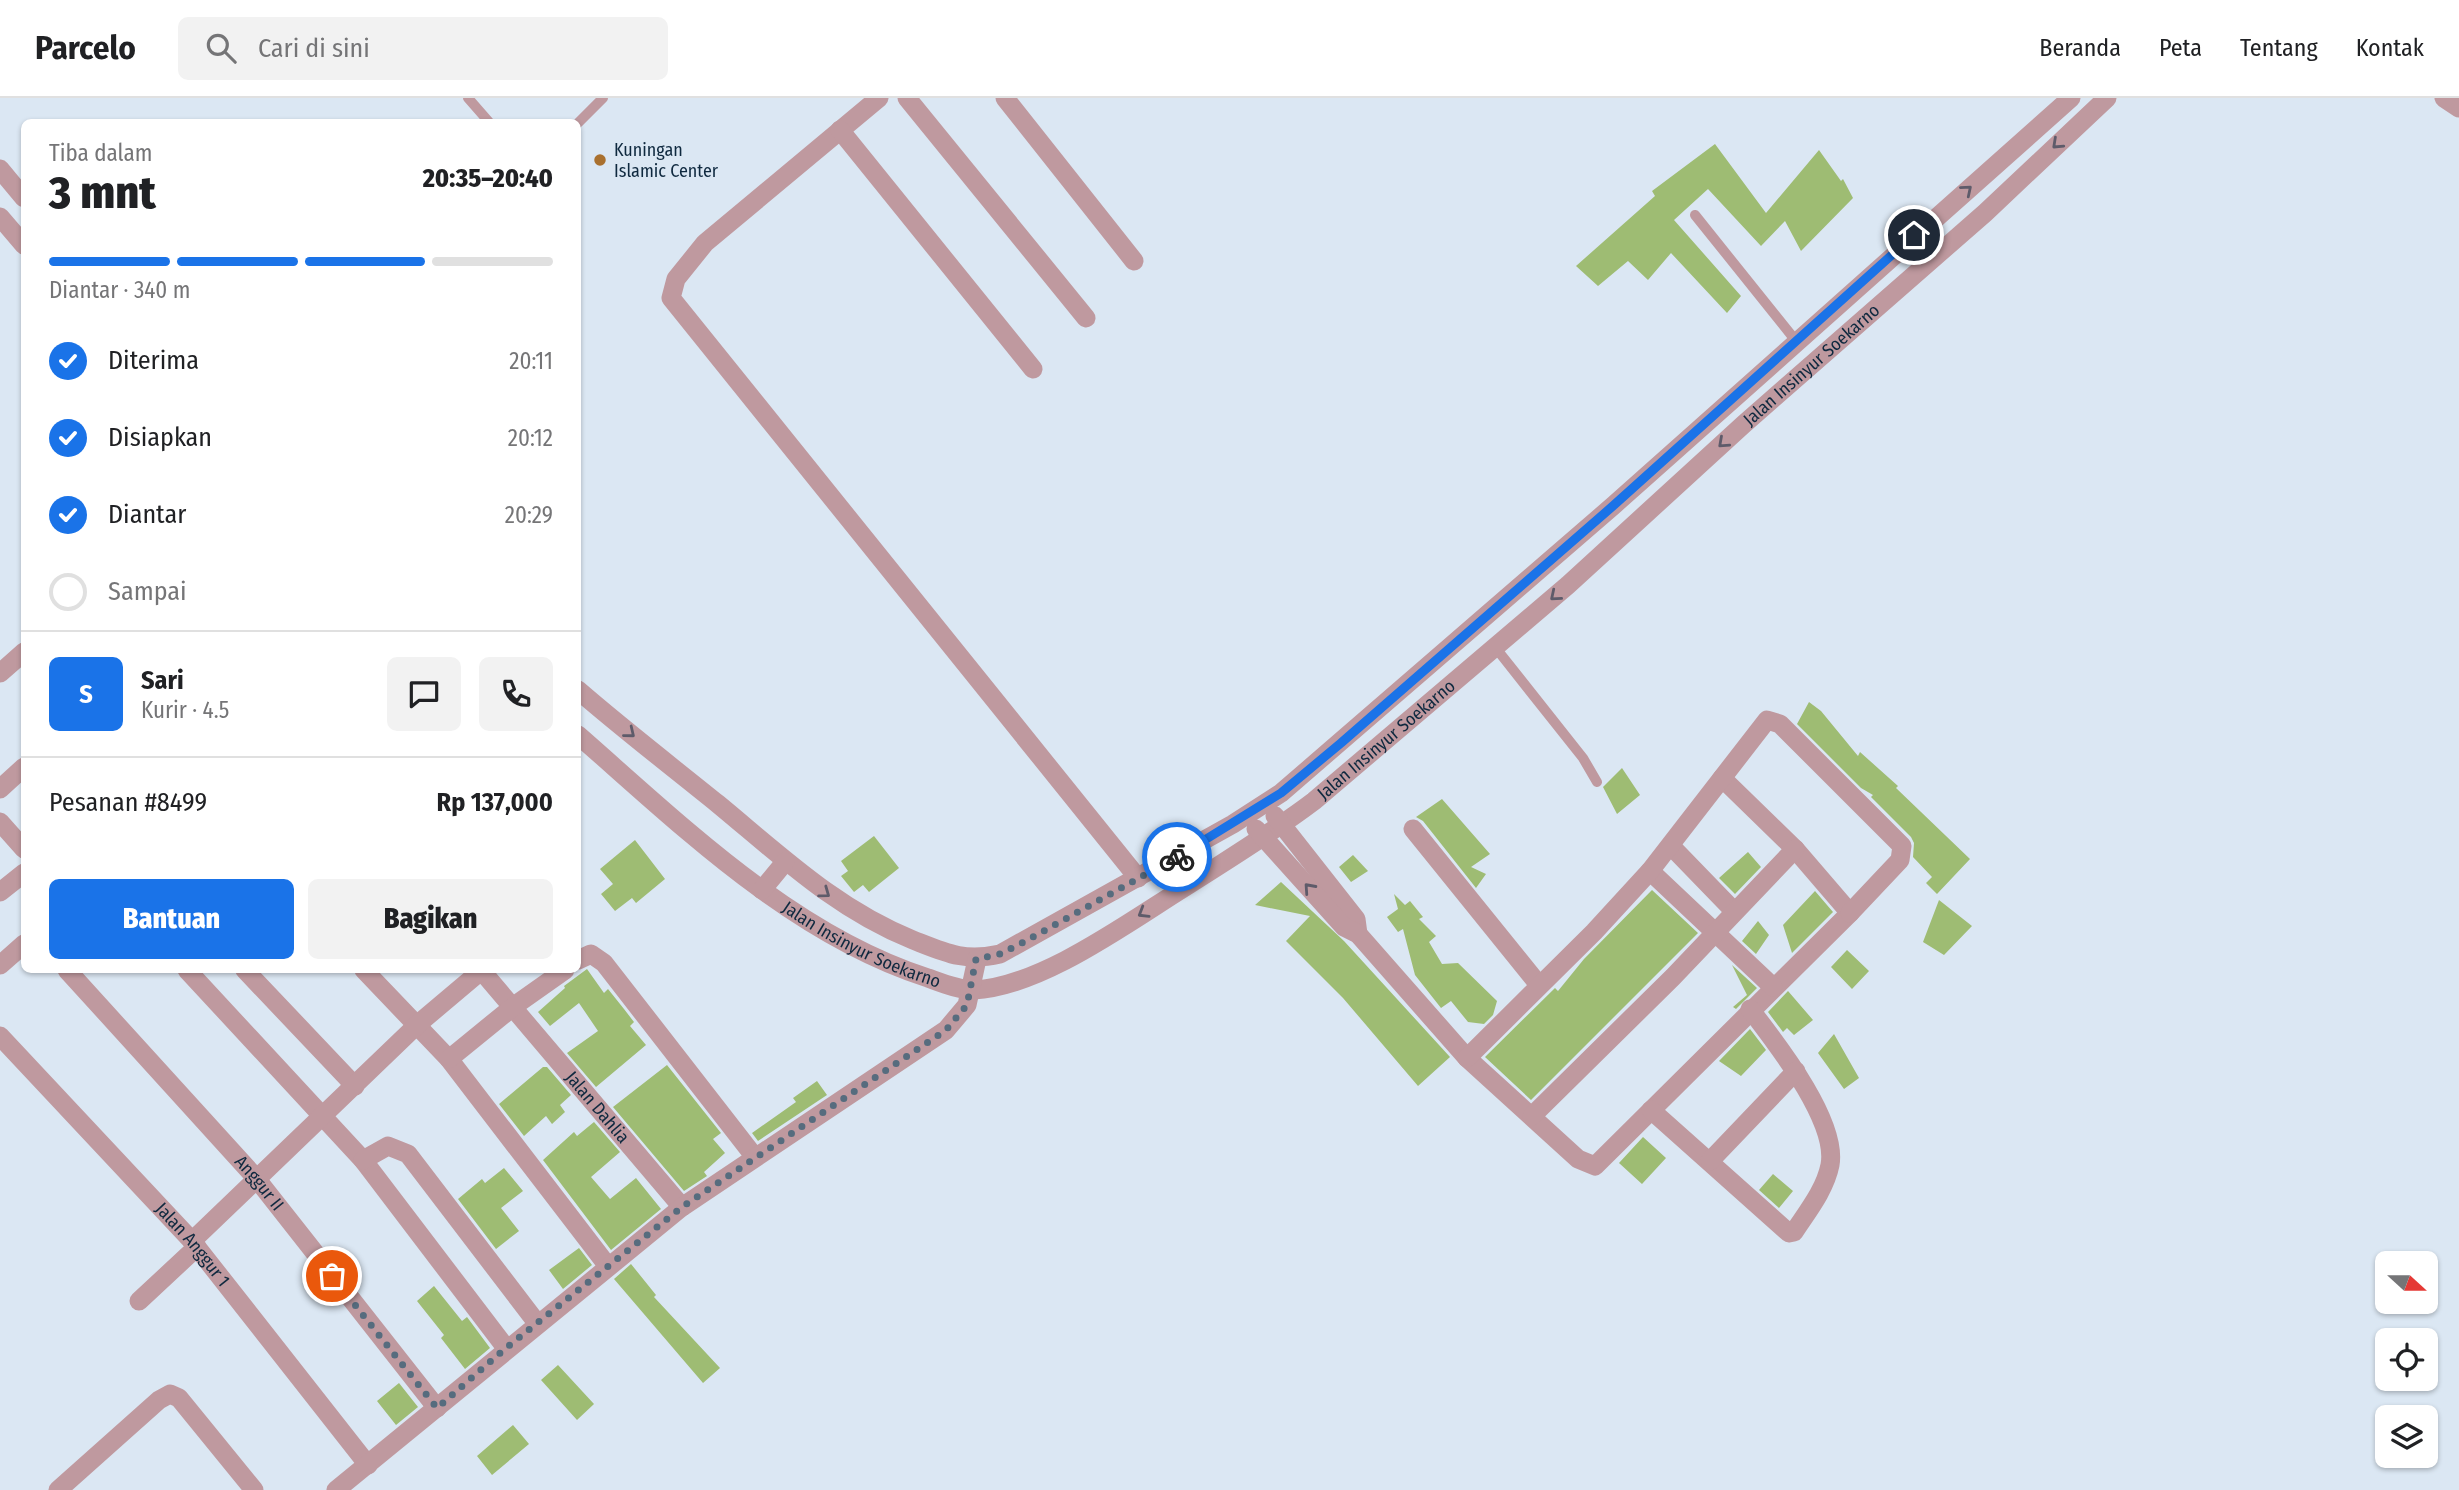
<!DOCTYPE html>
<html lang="id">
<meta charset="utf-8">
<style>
body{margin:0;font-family:"Fira Sans Condensed",sans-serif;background:#f2f2f2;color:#202124;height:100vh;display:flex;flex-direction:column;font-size:26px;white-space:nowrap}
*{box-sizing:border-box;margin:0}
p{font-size:23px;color:#757577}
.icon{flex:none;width:38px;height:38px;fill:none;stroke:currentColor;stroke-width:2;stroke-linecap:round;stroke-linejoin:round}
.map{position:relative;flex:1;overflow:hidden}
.panel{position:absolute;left:21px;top:21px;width:560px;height:854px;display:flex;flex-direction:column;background:#fff;border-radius:10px;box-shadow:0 2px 5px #0004}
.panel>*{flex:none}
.needle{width:46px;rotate:111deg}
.fabs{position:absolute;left:2375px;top:1153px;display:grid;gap:14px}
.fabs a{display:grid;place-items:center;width:63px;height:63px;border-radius:10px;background:#fff;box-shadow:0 2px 5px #0004;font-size:35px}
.pin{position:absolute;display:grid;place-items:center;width:60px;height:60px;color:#fff;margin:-30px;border:4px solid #fff;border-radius:50%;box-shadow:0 2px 7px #0007}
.courier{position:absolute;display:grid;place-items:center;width:70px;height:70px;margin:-35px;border:5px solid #1a73e8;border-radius:50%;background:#fff;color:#222;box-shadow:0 2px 9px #0007}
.summary em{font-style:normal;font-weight:800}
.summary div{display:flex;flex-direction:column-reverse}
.summary{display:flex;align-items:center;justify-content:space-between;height:119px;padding:0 28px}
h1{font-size:46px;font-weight:800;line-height:52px}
.bar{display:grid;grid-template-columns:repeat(4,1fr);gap:10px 7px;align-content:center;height:84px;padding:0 28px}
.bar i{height:9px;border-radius:5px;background:#e0e0e0}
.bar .selected{background:#1a73e8}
.bar p{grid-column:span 4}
.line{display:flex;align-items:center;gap:18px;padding:0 28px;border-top:2px solid #e0e0e0}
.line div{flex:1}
.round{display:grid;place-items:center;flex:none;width:74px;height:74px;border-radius:10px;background:#f2f2f2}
ol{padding:0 28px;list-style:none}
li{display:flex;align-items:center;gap:21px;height:77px}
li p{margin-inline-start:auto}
li .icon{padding:7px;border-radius:50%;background:#1a73e8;color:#fff;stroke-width:4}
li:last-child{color:#757577}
li i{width:38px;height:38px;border:4px solid #e0e0e0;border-radius:50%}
.cta{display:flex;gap:14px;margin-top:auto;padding:14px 28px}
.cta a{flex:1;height:80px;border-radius:10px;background:#1a73e8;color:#fff;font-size:28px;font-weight:800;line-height:80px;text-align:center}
.cta a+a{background:#f2f2f2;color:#202124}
header{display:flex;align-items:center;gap:42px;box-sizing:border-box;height:98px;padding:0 35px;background:#fff;border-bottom:2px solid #e0e0e0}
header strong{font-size:33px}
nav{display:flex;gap:38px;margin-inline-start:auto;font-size:24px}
.search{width:490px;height:63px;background:#f2f2f2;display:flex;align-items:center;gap:18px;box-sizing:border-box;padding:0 24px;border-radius:10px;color:#757577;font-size:26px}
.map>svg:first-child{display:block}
</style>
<header>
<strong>Parcelo</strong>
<div class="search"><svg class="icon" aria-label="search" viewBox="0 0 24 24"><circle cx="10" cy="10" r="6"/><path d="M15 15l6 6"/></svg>Cari di sini</div>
<nav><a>Beranda</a><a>Peta</a><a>Tentang</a><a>Kontak</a></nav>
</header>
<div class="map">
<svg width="2459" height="1392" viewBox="0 0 2459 1392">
<rect width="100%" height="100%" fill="#dbe7f3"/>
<path fill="#9ebc73" d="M 1715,46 L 1766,115 L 1819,52 L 1841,83 L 1843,81 L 1853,100 L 1801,153 L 1785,123 L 1761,148 L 1708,91 L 1674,122 L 1741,198 L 1727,215 L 1671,155 L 1648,182 L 1628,163 L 1598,188 L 1576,168 L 1655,98 L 1652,93 Z
M 1809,604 L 1821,613 L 1858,658 L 1860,654 L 1898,688 L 1896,690 L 1970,761 L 1937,796 L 1926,785 L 1932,779 L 1913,759 L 1914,745 L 1911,739 L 1871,699 L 1873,697 L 1861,690 L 1797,626 Z
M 1622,670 L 1640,697 L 1617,716 L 1603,689 Z
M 1442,701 L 1490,756 L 1471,769 L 1486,776 L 1476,790 L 1423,723 L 1416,719 Z
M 874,738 L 899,770 L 869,794 L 863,787 L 854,794 L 841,778 L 848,773 L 841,763 Z
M 635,742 L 665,781 L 636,805 L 632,800 L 615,813 L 601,796 L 613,786 L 600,771 Z
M 1748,754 L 1761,769 L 1735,796 L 1719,780 Z
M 1353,757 L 1368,773 L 1351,784 L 1339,769 Z
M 1281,784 L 1344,843 L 1450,959 L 1418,988 L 1343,900 L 1286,843 L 1310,818 L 1255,807 Z
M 1652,792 L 1698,835 L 1531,1002 L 1485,959 L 1555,890 L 1558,893 L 1584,861 Z
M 1815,793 L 1833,814 L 1792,855 L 1783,827 Z
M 1394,796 L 1405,807 L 1410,803 L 1423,819 L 1419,821 L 1436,838 L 1429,844 L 1442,866 L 1458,865 L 1497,903 L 1493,917 L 1484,926 L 1468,924 L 1451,903 L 1441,910 L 1415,877 L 1403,831 L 1398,834 L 1387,819 L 1398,811 Z
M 1939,802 L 1972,828 L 1944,857 L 1923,844 Z
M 1758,823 L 1769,837 L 1756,856 L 1742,843 Z
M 1847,852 L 1869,873 L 1852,891 L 1831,869 Z
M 1732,867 L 1757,890 L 1736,911 L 1733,909 L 1747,897 Z
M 587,871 L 604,895 L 608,891 L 624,911 L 634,924 L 630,928 L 646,947 L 596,989 L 567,955 L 598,933 L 579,905 L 550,928 L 538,914 L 565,890 L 564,888 Z
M 1788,893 L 1813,922 L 1794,937 L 1787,930 L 1783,934 L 1768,914 Z
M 1750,931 L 1766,952 L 1741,978 L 1719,963 Z
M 1834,936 L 1859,980 L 1844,991 L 1818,955 Z
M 667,967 L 721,1035 L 713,1041 L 725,1055 L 704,1074 L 707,1078 L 684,1093 L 613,1009 Z
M 543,969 L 547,969 L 571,997 L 560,1007 L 565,1014 L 552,1026 L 546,1018 L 524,1038 L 499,1006 Z
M 817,983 L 827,997 L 758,1043 L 752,1035 L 796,1004 L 793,1000 Z
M 594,1024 L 620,1054 L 591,1079 L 610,1101 L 636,1080 L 661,1111 L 611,1152 L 543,1062 L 574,1034 L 577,1038 Z
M 1643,1039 L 1666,1060 L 1642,1086 L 1619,1065 Z
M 504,1070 L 523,1093 L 501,1110 L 519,1133 L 496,1151 L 458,1101 L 482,1081 L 485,1085 Z
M 1773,1076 L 1793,1093 L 1779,1110 L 1759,1092 Z
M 579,1150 L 592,1167 L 563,1191 L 549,1172 Z
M 631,1166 L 656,1197 L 654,1199 L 720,1270 L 703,1285 L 614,1181 Z
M 434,1188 L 462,1223 L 467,1219 L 490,1250 L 465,1271 L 441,1240 L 444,1237 L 417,1203 Z
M 558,1267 L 594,1306 L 577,1322 L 541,1282 Z
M 399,1285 L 418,1309 L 396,1327 L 377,1303 Z
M 513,1327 L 529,1346 L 492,1377 L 477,1358 Z"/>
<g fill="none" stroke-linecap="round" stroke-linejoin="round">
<path stroke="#bf999f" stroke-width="10" d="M 468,0 L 489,24
M 578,25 L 603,0
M 1695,117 L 1796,243
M 1495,549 L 1583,660 L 1597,684"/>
<g stroke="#bf999f" stroke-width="19">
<path d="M 879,0 L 705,145 L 676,181 L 671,200 L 1138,780"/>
<path d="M 907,0 L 1086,220"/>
<path d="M 1005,0 L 1134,163"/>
<path d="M 2444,0 L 2459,10"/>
<path d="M 840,32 L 1033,271"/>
<path d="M 0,71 L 24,100"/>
<path d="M 0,119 L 24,147"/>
<path d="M 0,575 L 24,554"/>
<path d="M 578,592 C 623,631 671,668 718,706 C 781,758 836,811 913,842 C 946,855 964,864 1000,856 L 1233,726 L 1281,695 L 1614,407 L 2071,0"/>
<path id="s1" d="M 578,637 C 682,728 793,837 928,880 C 942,885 959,892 974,892 C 1040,889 1126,826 1182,791 C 1227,762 1272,735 1314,703 L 1568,487 L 1744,326 L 1985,115 L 2107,0"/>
<path d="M 0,691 L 24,669"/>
<path d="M 1275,718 L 1356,821 L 1358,836"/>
<path d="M 0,724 L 24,751"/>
<path d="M 1256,731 L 1344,829 L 1358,836 L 1467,960 L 1578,1061 L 1595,1068 L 1850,815 L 1795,751 L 1722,680"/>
<path d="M 1413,731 L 1539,887"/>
<path d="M 1671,748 L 1733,812"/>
<path d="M 1650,773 L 1773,889"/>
<path d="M 762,792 L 785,764"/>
<path d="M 0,794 L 24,775"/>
<path d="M 578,862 L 591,856 L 604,865 L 754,1058"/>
<path d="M 0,867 L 24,846"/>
<path id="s2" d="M 67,872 L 256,1080 L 437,1310"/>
<path d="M 187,872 L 363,1062 L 506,1250"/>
<path d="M 245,872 L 355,988"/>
<path d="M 364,872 L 449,961 L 607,1167"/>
<path id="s3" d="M 481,872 L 682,1109"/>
<path id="s4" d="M 0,938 L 192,1143 L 368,1367"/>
<path d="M 1467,960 L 1594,834 L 1650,773 L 1767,622 L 1780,626 L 1902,748 L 1900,762 L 1850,815"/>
<path d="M 449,961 L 514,908 L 565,872"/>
<path d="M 1651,1012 L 1789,1135 L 1794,1134 C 1807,1114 1825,1092 1830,1067 C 1838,1023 1776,945 1750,911"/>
<path d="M 1532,1018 L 1673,879 L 1795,751"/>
<path d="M 363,1062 L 388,1048 L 408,1056 L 537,1225"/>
<path d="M 1710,1063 L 1796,973"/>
<path d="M 192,1143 L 418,926 L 482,872"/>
<path d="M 139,1203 L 197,1149"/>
<path d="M 58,1392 L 159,1302 L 170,1296 L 179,1300 L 254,1392"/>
<path d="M 336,1392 L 682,1109 L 946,932 L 967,907 L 977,861"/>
</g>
</g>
<defs><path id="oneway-chevron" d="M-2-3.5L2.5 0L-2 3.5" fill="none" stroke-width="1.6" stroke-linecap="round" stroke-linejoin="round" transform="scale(1.75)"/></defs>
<g stroke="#5e5b6a">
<use href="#oneway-chevron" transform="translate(2057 46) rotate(137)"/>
<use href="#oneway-chevron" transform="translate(1967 92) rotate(-40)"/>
<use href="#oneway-chevron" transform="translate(1723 345) rotate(138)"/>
<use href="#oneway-chevron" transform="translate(1555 498) rotate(140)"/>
<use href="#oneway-chevron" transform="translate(630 635) rotate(39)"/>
<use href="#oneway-chevron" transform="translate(1309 790) rotate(-132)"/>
<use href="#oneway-chevron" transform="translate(825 795) rotate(36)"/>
<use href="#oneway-chevron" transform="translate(1143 815) rotate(149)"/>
</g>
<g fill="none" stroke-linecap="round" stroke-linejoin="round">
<path stroke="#566c7e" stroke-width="7" stroke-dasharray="0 12.6" d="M 332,1178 L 437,1310 L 506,1250 L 682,1109 L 946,932 L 967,907 L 976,861 L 1000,856 L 1022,845 L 1177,759"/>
<path stroke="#1a73e8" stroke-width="9" d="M 1177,759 L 1281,695 L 1341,645 L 1614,407 L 1914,137"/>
</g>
<circle fill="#a9702e" stroke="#dbe7f3" stroke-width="2.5" cx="600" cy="62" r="7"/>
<g text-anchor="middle" stroke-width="5" stroke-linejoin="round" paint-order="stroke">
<g font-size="18" fill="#0f293f" stroke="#dbe7f3" text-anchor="start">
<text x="614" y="58">Kuningan<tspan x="614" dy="21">Islamic Center</tspan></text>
</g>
<g font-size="18" fill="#0f293f" stroke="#dbe7f3">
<text dy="6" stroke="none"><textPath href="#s1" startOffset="1531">Jalan Insinyur Soekarno</textPath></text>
<text dy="6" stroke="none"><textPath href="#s1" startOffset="964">Jalan Insinyur Soekarno</textPath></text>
<text dy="6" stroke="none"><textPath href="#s1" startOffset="355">Jalan Insinyur Soekarno</textPath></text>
<text dy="6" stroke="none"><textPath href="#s3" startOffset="180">Jalan Dahlia</textPath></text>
<text dy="6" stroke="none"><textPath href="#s2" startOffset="287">Anggur II</textPath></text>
<text dy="6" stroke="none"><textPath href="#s4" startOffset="284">Jalan Anggur 1</textPath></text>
</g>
</g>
</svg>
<div class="fabs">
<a><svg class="needle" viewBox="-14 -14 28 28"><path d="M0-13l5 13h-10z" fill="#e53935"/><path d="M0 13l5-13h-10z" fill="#757577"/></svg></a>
<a><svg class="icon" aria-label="locate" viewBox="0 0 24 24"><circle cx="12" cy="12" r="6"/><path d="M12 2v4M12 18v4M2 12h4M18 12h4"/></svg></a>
<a><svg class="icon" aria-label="layers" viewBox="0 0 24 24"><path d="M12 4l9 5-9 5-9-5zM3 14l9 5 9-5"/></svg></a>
</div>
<div class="pin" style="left:332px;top:1178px;background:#ea580c"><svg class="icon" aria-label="bag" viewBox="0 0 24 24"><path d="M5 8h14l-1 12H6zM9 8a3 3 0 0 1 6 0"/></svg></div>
<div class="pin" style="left:1914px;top:137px;background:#1f2937"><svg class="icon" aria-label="home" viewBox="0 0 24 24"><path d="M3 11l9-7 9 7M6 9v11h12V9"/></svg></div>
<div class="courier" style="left:1177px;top:759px"><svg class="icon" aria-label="bike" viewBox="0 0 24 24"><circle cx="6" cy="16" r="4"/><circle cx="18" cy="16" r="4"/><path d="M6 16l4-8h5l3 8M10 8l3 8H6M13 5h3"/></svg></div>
<section class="panel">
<div class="summary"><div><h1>3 mnt</h1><p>Tiba dalam</p></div><em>20:35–20:40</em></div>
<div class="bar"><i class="selected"></i><i class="selected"></i><i class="selected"></i><i></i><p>Diantar · 340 m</p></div>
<ol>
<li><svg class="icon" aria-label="check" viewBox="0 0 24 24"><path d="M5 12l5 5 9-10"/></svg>Diterima<p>20:11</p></li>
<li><svg class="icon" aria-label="check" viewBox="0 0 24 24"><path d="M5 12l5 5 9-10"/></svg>Disiapkan<p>20:12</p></li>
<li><svg class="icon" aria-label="check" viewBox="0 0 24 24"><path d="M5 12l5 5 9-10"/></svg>Diantar<p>20:29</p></li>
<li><i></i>Sampai</li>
</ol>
<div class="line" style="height:126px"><b class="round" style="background:#1a73e8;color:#fff">S</b><div><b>Sari</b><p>Kurir · 4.5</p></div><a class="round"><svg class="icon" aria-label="chat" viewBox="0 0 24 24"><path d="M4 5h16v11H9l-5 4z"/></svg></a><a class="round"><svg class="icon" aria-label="phone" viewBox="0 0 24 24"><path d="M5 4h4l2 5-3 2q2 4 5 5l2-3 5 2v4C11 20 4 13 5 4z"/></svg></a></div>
<div class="line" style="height:91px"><div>Pesanan #8499</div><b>Rp 137,000</b></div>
<div class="cta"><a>Bantuan</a><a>Bagikan</a></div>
</section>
</div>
